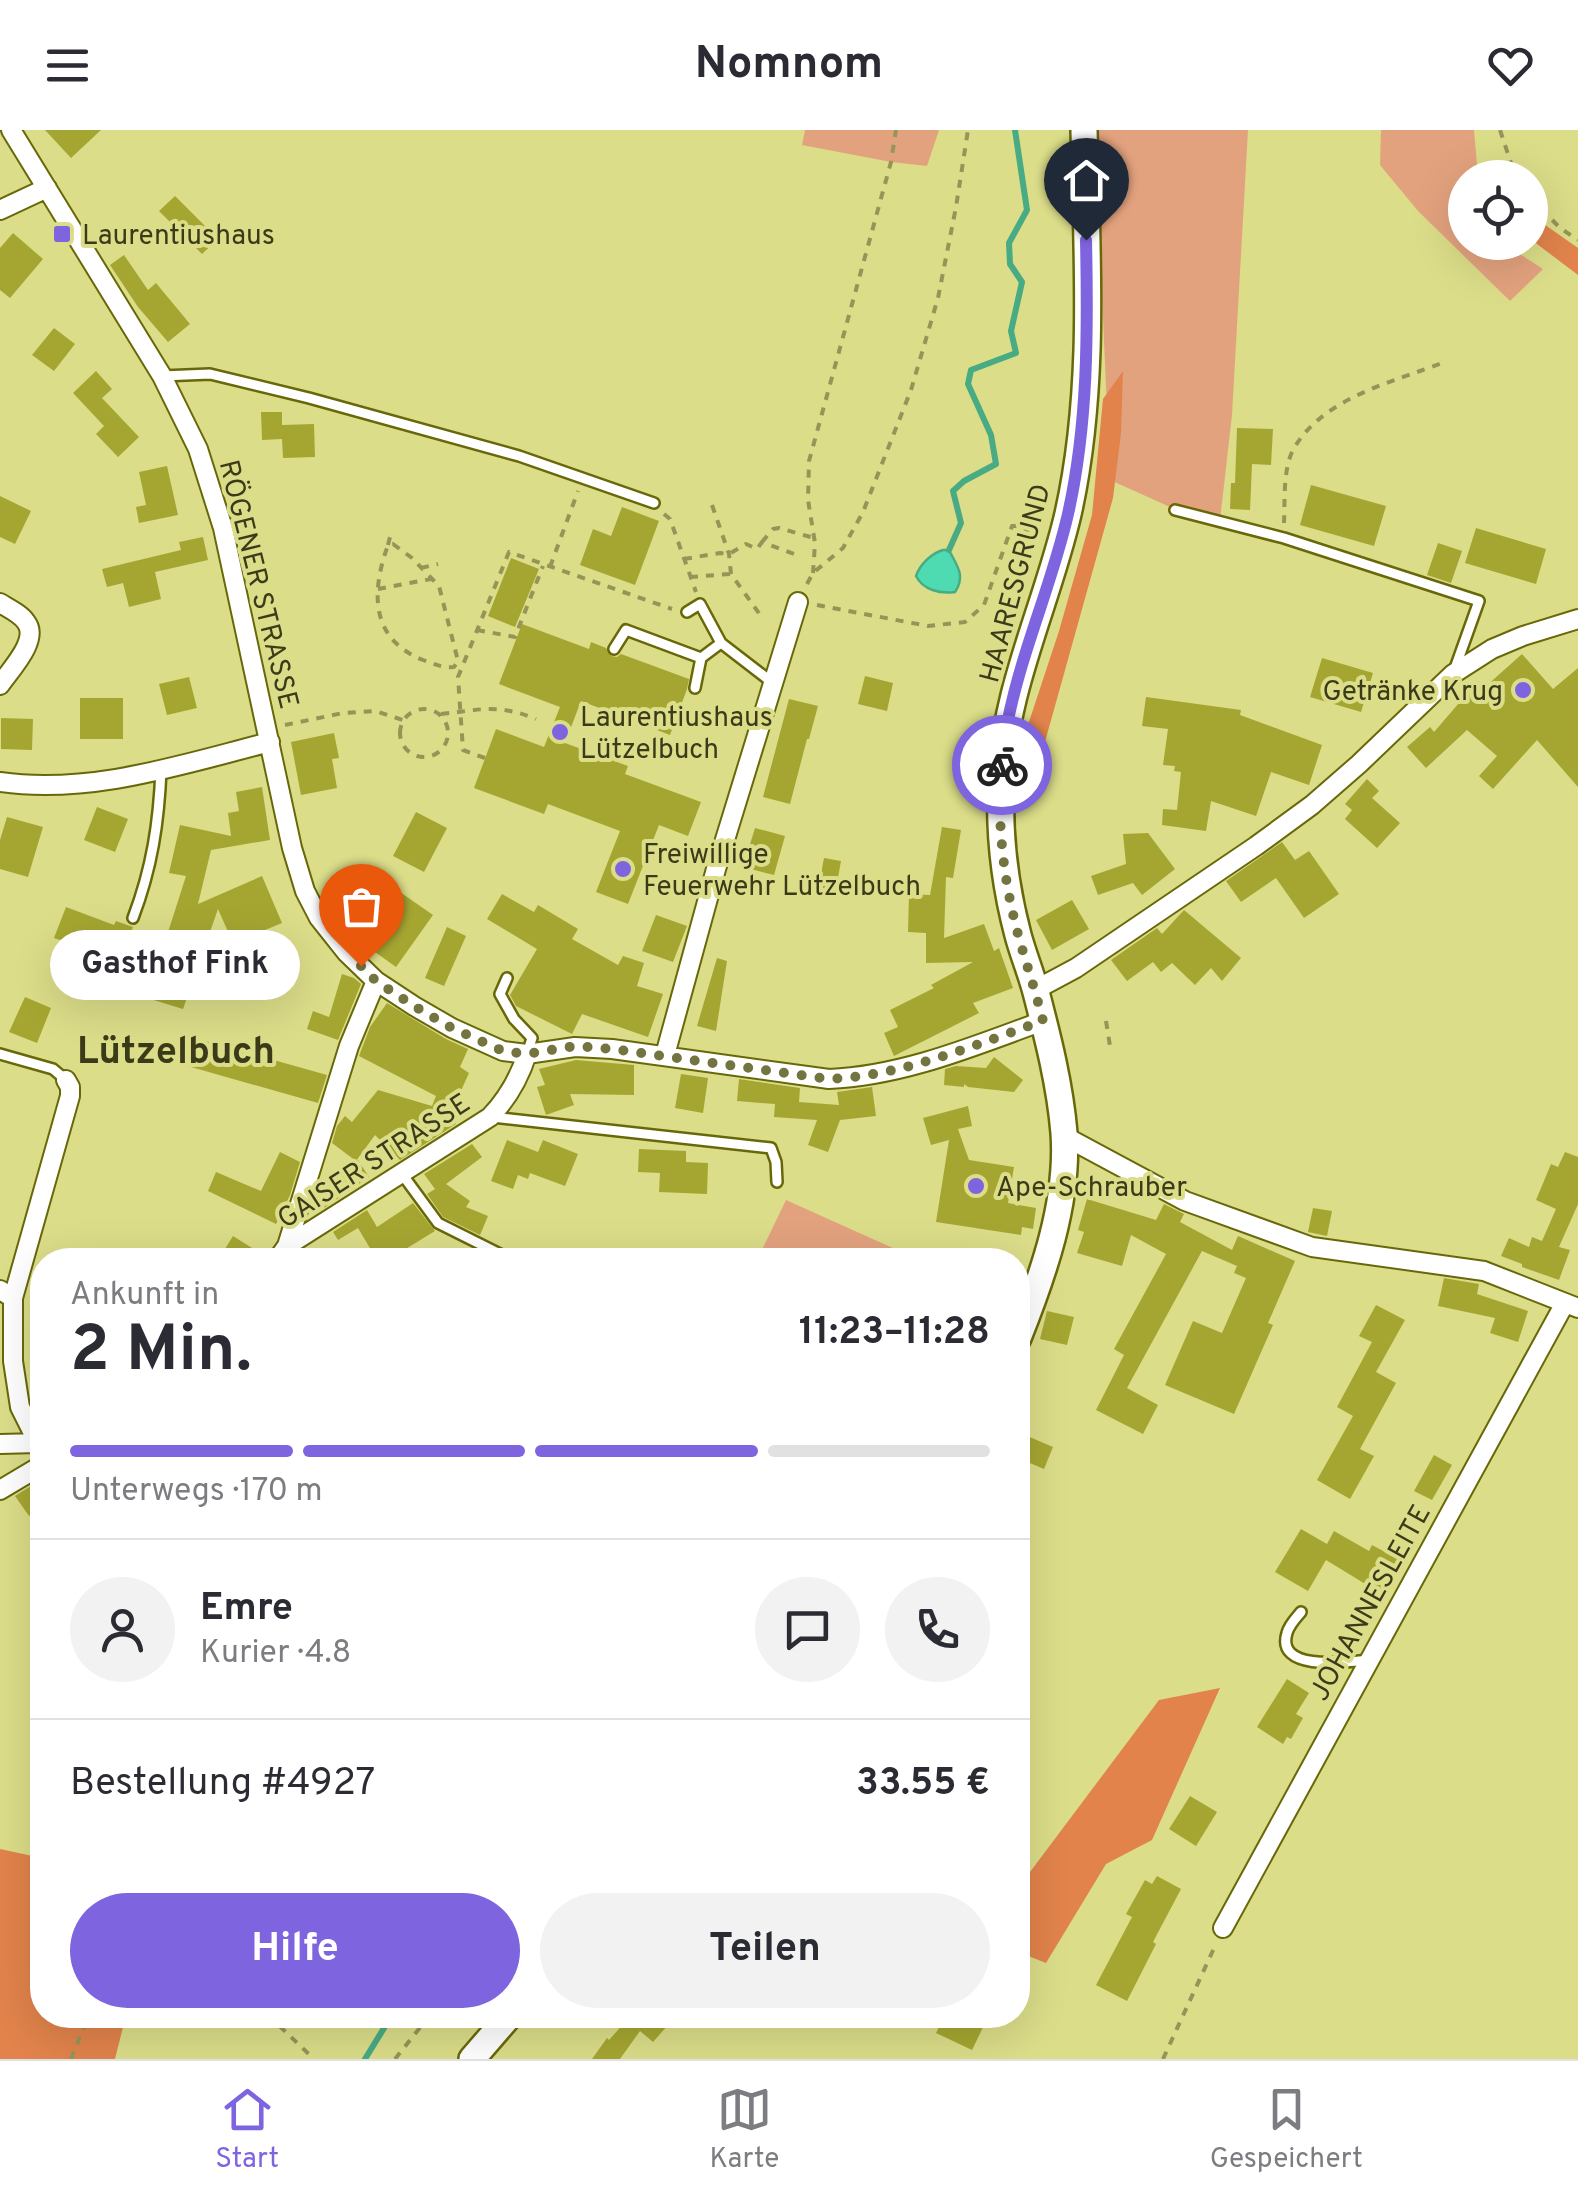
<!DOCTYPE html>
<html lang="de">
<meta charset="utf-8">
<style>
body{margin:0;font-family:Overpass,sans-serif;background:#f2f2f3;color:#2b2b33;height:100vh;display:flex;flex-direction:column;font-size:38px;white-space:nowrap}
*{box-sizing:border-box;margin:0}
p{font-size:32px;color:#7c7c81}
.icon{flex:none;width:55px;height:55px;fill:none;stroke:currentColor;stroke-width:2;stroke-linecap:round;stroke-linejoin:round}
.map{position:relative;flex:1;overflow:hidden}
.sheet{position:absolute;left:30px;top:1118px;width:1000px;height:780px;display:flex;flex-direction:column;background:#fff;border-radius:40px;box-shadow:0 10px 40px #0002}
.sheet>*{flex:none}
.controls{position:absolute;left:1448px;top:30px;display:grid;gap:20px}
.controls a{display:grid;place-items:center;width:100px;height:100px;border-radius:50%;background:#fff;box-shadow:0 10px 40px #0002;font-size:50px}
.pin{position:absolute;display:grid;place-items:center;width:85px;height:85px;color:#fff;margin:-102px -42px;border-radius:50% 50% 50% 0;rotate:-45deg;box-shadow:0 0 10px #0007}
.pin .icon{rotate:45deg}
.courier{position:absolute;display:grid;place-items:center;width:100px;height:100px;margin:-50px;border:8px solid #7f64df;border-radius:50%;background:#fff;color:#222;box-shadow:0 2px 12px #0007}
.bubble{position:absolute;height:70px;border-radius:35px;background:#fff;box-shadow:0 10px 40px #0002;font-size:32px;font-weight:700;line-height:70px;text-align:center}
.headline em{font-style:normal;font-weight:700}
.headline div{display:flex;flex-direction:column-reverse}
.headline{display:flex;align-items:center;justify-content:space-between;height:170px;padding:0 40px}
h1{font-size:65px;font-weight:700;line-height:75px}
.bar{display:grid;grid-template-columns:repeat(4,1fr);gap:15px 10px;align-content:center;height:120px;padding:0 40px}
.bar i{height:12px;border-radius:8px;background:#e1e1e2}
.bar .current{background:#7f64df}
.bar p{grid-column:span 4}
.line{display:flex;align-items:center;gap:25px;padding:0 40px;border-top:2px solid #e1e1e2}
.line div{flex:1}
.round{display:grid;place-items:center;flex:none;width:105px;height:105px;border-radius:52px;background:#f2f2f3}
.cta{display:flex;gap:20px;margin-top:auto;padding:20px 40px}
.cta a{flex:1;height:115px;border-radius:60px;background:#7f64df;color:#fff;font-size:40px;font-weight:700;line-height:115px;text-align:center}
.cta a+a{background:#f2f2f3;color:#2b2b33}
header{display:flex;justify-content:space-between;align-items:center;height:130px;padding:0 40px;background:#fff;font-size:45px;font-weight:700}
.tabs{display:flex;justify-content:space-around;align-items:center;height:140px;border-top:2px solid #e1e1e2;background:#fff;font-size:28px;color:#7c7c81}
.tabs a{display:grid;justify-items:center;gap:5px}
.tabs .current{color:#7f64df}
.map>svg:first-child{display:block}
</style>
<header><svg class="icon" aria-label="menu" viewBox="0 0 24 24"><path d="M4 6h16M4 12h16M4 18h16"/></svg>Nomnom<svg class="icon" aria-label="heart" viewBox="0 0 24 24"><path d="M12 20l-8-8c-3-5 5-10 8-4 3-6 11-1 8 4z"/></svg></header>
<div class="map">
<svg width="1578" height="1929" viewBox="0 0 1578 1929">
<rect width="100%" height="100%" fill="#dbdd89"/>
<path fill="#e3a27e" d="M 805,0 L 939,0 L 927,36 L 891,32 L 802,15 Z
M 1095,0 L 1248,0 L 1232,285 L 1219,399 L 1110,350 Z
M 1381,0 L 1474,0 L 1478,47 L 1465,48 L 1465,112 L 1503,113 L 1543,139 L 1510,171 L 1418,81 L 1380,35 Z
M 786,1070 L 895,1119 L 890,1130 L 757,1130 Z"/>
<path fill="#e1834b" d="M 1531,85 L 1578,118 L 1578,145 L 1537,114 L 1530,106 Z
M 1123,241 L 1121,303 L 1113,368 L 1043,619 L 1026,624 L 1024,607 L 1059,501 L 1092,385 L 1103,269 Z
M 1220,1558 L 1152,1710 L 1106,1734 L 1046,1833 L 1018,1822 L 1018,1758 L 1159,1570 Z
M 0,1719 L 42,1728 L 42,1885 L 126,1885 L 115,1929 L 0,1929 Z"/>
<path fill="#4edbb2" stroke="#48ab84" stroke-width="2.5" d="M 943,420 L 949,420 C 957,436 966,446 955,462 C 940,464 923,460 916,446 C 920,434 932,423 943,420 Z"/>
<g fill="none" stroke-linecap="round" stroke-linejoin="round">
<path stroke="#48ab84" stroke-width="6" d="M 949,420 L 961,393 L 953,361 L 964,351 L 996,334 L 991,305 L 968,254 L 971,240 L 1016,223 L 1011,201 L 1022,152 L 1010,134 L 1009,113 L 1027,80 L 1015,0
M 365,1929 L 392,1885"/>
</g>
<path fill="#a5a631" d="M 45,0 L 101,0 L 71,28 Z
M 175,66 L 218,109 L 202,124 L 159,81 Z
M 13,103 L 43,129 L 10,168 L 0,160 L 0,118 Z
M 124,125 L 148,160 L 156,153 L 190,194 L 168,212 L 138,177 L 110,135 Z
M 54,198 L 75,214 L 54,241 L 32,225 Z
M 96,241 L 112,259 L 102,268 L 139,307 L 118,327 L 96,304 L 104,296 L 73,263 Z
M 261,282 L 282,282 L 282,295 L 314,294 L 315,327 L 283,328 L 282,309 L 262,310 Z
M 1237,298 L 1273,299 L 1271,335 L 1252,334 L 1250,380 L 1230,379 L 1231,353 L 1235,353 Z
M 167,336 L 178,385 L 139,393 L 136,377 L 146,375 L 139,342 Z
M 1311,355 L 1386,376 L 1374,416 L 1300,395 Z
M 0,366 L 31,381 L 15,414 L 0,407 Z
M 622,377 L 659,391 L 635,455 L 580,435 L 593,399 L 611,406 Z
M 1476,398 L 1546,419 L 1536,454 L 1465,433 Z
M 203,407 L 208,430 L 155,442 L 161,469 L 129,477 L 123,453 L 107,457 L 102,439 L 181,420 L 179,412 Z
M 1438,413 L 1462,421 L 1451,453 L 1427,445 Z
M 511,428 L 539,439 L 515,497 L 488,486 Z
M 522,494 L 589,519 L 591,512 L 606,518 L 611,526 L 617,527 L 621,524 L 689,549 L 687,559 L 670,605 L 581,571 L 565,613 L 628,636 L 625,644 L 701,672 L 688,706 L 659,695 L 628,774 L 596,762 L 620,701 L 548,674 L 544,684 L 474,658 L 496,599 L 544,617 L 560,577 L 499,554 Z
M 1522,524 L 1553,559 L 1578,538 L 1578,657 L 1537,610 L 1493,659 L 1479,646 L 1497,626 L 1467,600 L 1426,638 L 1407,617 L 1430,597 L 1434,602 L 1478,551 L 1485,557 Z
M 1322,528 L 1373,543 L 1361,582 L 1310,567 Z
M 865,546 L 893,553 L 887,581 L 858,574 Z
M 189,547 L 197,578 L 167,585 L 159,554 Z
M 1146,567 L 1241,580 L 1240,585 L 1322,615 L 1309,655 L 1271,642 L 1256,686 L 1211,671 L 1206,701 L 1162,695 L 1163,679 L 1177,680 L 1181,642 L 1174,641 L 1175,636 L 1163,635 L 1168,599 L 1142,596 Z
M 80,568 L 123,568 L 123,609 L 80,609 Z
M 789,569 L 818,576 L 809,609 L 807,609 L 790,674 L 763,667 Z
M 1,588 L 33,589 L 32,620 L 1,619 Z
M 334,603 L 339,628 L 332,629 L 337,658 L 301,665 L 291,612 Z
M 1367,649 L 1379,661 L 1372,668 L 1400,693 L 1377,718 L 1345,689 L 1352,680 L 1345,674 Z
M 262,657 L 270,710 L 211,720 L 198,774 L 262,746 L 282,793 L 233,813 L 218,779 L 183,879 L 147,868 L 186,746 L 169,743 L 180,695 L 231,706 L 228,683 L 239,681 L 236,662 Z
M 97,677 L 128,689 L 115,722 L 84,710 Z
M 416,682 L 447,698 L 424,742 L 393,726 Z
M 7,687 L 43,697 L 28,747 L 0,739 L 0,710 Z
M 942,697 L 961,700 L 953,748 L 946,747 L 944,808 L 984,794 L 994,821 L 999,818 L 1013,858 L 973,873 L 979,883 L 894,926 L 884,903 L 898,897 L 890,880 L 934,858 L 931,855 L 973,832 L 926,833 L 926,803 L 908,802 L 909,764 L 930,765 Z
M 755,698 L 785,706 L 774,745 L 743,737 Z
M 1148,703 L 1175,739 L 1142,765 L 1133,753 L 1098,765 L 1091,746 L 1126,734 L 1123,704 Z
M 1282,712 L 1295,730 L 1309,721 L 1339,764 L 1304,788 L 1276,748 L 1241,772 L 1226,751 Z
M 824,728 L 841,731 L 835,764 L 818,760 Z
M 355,741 L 382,760 L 387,753 L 433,785 L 396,837 L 350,804 L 363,786 L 336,767 Z
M 502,764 L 534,782 L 538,775 L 578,799 L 572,809 L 618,835 L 623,826 L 644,833 L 637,856 L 663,864 L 648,907 L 582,884 L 572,904 L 516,876 L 510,865 L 537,819 L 487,789 Z
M 1072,770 L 1089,799 L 1052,820 L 1036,790 Z
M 66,777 L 114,795 L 116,791 L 133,797 L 124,820 L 90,808 L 86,819 L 54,808 Z
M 1184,780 L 1241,828 L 1222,851 L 1211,838 L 1195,855 L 1172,833 L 1161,842 L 1153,832 L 1127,851 L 1111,830 L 1157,798 L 1162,804 Z
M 656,785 L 687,796 L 673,832 L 642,821 Z
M 447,797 L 466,806 L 444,856 L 425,848 Z
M 717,828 L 727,831 L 716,901 L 697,896 Z
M 342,844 L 354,848 L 361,854 L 338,910 L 307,899 L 313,881 L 329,887 Z
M 25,867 L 51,878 L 37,913 L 9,902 Z
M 387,873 L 446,909 L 468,919 L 460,937 L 469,943 L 455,974 L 466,979 L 455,991 L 456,994 L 400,1030 L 375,1005 L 356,1031 L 332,1013 L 337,996 L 345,986 L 352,992 L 378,960 L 432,976 L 436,966 L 359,926 L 370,897 Z
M 191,907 L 327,945 L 318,973 L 184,935 Z
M 994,927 L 1023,950 L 1014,962 L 968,957 L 964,954 L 964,957 L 944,955 L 945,939 L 956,936 L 986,938 Z
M 576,930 L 634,935 L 634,965 L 570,964 L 574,975 L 546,985 L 537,957 L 545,955 L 539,939 Z
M 681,944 L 708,948 L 703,983 L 675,978 Z
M 739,949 L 800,958 L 799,972 L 839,975 L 837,962 L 872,957 L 876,986 L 840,990 L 828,1022 L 808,1015 L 817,990 L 774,987 L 775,974 L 737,971 Z
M 968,976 L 972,996 L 958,999 L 969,1030 L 1014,1037 L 1008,1073 L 1036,1078 L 1033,1099 L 1022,1097 L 1021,1105 L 936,1092 L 949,1010 L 931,1015 L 923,988 Z
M 507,1010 L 538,1022 L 543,1010 L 578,1024 L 565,1056 L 530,1043 L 528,1049 L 518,1045 L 513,1059 L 491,1051 Z
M 472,1014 L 482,1027 L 446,1054 L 470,1071 L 466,1077 L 488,1086 L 480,1105 L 443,1087 L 427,1064 L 435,1059 L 424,1044 Z
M 639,1019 L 686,1021 L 686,1032 L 708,1033 L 707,1064 L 659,1062 L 660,1043 L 638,1042 Z
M 280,1022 L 300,1032 L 290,1065 L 276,1094 L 208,1061 L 216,1042 L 261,1061 Z
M 1565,1022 L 1578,1027 L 1578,1074 L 1559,1117 L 1570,1120 L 1559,1150 L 1522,1137 L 1522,1134 L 1501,1126 L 1509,1108 L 1529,1117 L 1532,1107 L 1542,1111 L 1556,1079 L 1536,1070 L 1551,1034 L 1558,1037 Z
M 358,1030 L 369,1047 L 324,1078 L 316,1066 L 319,1054 Z
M 1087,1069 L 1156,1090 L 1164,1074 L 1184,1084 L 1180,1092 L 1232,1120 L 1238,1106 L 1295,1131 L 1268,1193 L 1273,1195 L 1234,1284 L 1165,1255 L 1193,1191 L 1222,1203 L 1246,1148 L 1234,1143 L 1237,1136 L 1202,1121 L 1127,1258 L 1158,1275 L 1143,1304 L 1096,1280 L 1124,1225 L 1114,1219 L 1166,1124 L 1131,1105 L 1122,1136 L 1077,1123 L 1084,1102 L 1078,1100 Z
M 413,1073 L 435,1101 L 404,1120 L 397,1130 L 377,1130 L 358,1098 L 338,1110 L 333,1102 L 367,1080 L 377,1097 Z
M 1313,1078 L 1332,1081 L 1327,1106 L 1308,1102 Z
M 233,1106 L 265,1126 L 265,1130 L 218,1130 Z
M 1444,1148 L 1479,1154 L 1477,1164 L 1528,1181 L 1518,1212 L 1490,1203 L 1495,1188 L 1438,1176 Z
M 1376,1175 L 1405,1190 L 1376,1242 L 1396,1253 L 1360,1319 L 1374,1326 L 1350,1369 L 1317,1350 L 1353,1286 L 1337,1277 L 1372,1212 L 1359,1206 Z
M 1047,1181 L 1074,1187 L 1067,1215 L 1040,1209 Z
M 1018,1302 L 1053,1317 L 1044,1339 L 1018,1328 Z
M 1434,1325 L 1452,1335 L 1432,1370 L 1414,1361 Z
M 42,1349 L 42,1378 L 29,1386 L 15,1366 Z
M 1301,1399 L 1327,1414 L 1334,1401 L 1369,1421 L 1372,1415 L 1398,1429 L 1380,1463 L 1326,1430 L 1308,1461 L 1275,1442 Z
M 1287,1549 L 1309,1563 L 1296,1584 L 1303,1588 L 1291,1609 L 1287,1607 L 1283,1614 L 1257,1597 Z
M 1190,1666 L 1217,1682 L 1196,1716 L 1169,1699 Z
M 1157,1746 L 1181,1759 L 1153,1812 L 1156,1814 L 1127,1871 L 1096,1855 L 1132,1787 L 1126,1784 L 1145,1750 L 1152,1754 Z
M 622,1885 L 677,1885 L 653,1912 L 640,1901 L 620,1929 L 592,1929 L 607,1908 L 609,1910 L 627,1890 Z
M 945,1885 L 989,1885 L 972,1920 L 936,1903 Z"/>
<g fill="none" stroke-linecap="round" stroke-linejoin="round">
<g stroke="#686809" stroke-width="14">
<path id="lane" d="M 162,246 L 210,244 L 309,268 L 519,326 L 654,373
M 1175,380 L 1284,408 L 1479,471 L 1454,541
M 687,482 L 700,474 L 721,513
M 614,519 L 626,500 L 701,528 L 721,513 L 773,553
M 695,558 L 701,528
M 133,788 C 152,738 159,692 161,639
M 507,848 L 500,864 L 514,889 L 532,908 L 527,924
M 0,924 L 53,939 L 66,950
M 492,987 L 771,1018 L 776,1032 L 777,1052
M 402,1044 L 438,1093 L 512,1130
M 1301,1482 C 1296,1488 1289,1495 1287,1503 C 1275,1542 1348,1532 1368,1530"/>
</g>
<g stroke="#686809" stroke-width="22">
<path id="street" d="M 11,0 L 162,246 L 198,319 L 223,398 L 292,718 L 305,761 L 319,788 L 346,822 L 376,851 L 414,876 L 452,898 L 503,921 L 527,924 L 575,917 L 612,919 L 829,949 C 903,946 974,916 1043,891
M 0,80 L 47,58
M 0,473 C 8,478 21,484 26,492 C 40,510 10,540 0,555
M 0,652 C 91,665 183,634 270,612
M 1035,860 L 1076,838 L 1256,716 L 1312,675 L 1359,634 L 1453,544 L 1492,519 L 1523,506 L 1578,489
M 665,925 L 716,739 L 798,472
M 1064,1006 L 1185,1071 L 1312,1117 L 1484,1141 L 1578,1178
M 287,1116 L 349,916 L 376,851
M 277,1130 L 287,1116 L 490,987 C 508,968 519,949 527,924
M 0,1160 L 13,1168 L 13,1231 L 20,1277 L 42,1321
M 13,1168 L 70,966 L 70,957 L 66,950
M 0,1314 L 38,1313
M 0,1360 L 42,1335
M 1223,1798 L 1565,1173"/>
</g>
<g stroke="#686809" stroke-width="30">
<path id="secondary" d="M 1018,1208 C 1043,1145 1069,1072 1064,1003 C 1060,955 1048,908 1036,862 C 1031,843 1023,824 1018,805 C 1005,756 999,705 1001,655 C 1003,561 1047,475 1068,384 C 1096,259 1087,127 1084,0
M 472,1929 L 510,1885"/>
</g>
<path stroke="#949557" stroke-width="4" stroke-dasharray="8 8" stroke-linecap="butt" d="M 1500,0 L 1516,48
M 1530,67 L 1560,98 L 1578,110
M 712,375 L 729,424 L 731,444 L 761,486
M 664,384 L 670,389 L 696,462
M 1284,393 C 1285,371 1283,342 1292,322 C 1320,268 1393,252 1445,232
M 762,412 L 773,399 L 779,398 L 814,408
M 393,414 L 412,428 L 439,456 L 458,531 L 454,537 C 442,538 434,534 423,530 C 370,509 371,462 388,415 Z
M 388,415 L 391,403
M 684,429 L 720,423 L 729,424 L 746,414 L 757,419 L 762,412 L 794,424
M 550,437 L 578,361
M 421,438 L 438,434
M 813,443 L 815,413 L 808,370 L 809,331 L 891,32 L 896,0
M 690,447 L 730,444
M 807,454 L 813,443 L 843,418 L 863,382 L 911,260 L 938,168 L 956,77 L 968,0
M 378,459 L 431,449
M 817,475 L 928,496 L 965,492 L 984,475 L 1012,396 L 1024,396 L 1029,405 L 1017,468
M 477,500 L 515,507 L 543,436
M400 603a24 24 0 1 1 48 0a24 24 0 1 1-48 0Z
M 441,584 C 481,580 496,573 536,589
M 285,595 L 343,583 L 375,581 L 403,590
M 485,628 L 463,620 L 458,547 L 509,422 L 672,479
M 1106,891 L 1110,916
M 268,1885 L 314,1929
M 71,1929 L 89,1885
M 395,1929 L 430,1885
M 1163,1929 L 1215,1816"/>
<use href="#lane" stroke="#fff" stroke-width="9"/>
<use href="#street" stroke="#fff" stroke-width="18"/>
<use href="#secondary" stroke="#fff" stroke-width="25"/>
</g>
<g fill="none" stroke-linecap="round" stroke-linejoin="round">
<path stroke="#737440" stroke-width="10" stroke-dasharray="0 18" d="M 361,836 L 376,851 L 414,876 L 452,898 L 503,921 L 527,924 L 575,916 L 612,919 L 829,949 C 903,946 974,915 1043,891 C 1036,863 1027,836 1019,808 C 1004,753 996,692 1002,635"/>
<path stroke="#7f64df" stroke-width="12" d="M 1002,635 C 1004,620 1005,605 1008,590 C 1022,520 1052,454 1068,384 C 1088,295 1088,201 1086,110"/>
</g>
<g fill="#7f64df" stroke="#dbdd89" stroke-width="4">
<rect x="52" y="94" width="20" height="20" rx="5"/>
<circle cx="1523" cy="560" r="10"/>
<circle cx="560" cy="602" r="10"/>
<circle cx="623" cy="739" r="10"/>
<circle cx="976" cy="1056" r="10"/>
</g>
<g text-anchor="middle" stroke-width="8" stroke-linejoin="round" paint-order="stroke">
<g font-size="28" fill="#3b3b19" stroke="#dbdd89" text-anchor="start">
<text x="82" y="114">Laurentiushaus</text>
<text x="1503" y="570" text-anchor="end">Getränke Krug</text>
<text x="580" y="596">Laurentiushaus<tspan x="580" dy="32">Lützelbuch</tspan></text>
<text x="643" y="733">Freiwillige<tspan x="643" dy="32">Feuerwehr Lützelbuch</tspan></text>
<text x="996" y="1066">Ape-Schrauber</text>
</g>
<g font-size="28" fill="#3b3b19" stroke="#dbdd89">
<text transform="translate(1014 453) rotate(-75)" y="10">HAARESGRUND</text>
<text transform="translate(260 454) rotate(76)" y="10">RÖGENER STRASSE</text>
<text transform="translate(373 1030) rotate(-33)" y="10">GAISER STRASSE</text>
<text transform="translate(1369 1472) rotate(-61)" y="10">JOHANNESLEITE</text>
</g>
<g font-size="38" font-weight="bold" fill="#3b3b19" stroke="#dbdd89">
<text x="176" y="933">Lützelbuch</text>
</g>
</g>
</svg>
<div class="controls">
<a><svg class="icon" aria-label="locate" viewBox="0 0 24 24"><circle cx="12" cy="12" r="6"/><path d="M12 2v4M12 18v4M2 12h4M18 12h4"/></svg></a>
</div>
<div class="pin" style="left:361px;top:836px;background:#ea580c"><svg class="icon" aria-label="bag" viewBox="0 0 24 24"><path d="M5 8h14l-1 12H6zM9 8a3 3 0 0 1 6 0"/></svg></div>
<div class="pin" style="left:1086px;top:110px;background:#1f2937"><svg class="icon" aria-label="home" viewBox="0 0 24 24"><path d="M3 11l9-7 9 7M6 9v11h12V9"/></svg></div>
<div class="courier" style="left:1002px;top:635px"><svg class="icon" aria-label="bike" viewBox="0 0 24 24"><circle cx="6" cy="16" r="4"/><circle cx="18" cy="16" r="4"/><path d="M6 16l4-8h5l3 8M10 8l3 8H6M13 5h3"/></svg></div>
<div class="bubble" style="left:50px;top:800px;width:250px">Gasthof Fink</div>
<section class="sheet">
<div class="headline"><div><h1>2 Min.</h1><p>Ankunft in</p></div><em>11:23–11:28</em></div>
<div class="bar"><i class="current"></i><i class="current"></i><i class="current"></i><i></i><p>Unterwegs · 170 m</p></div>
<div class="line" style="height:180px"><a class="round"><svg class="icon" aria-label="person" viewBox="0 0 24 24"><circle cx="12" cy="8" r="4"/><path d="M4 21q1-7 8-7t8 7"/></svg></a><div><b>Emre</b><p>Kurier · 4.8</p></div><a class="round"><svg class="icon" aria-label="chat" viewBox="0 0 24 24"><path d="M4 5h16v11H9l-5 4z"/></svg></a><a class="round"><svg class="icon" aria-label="phone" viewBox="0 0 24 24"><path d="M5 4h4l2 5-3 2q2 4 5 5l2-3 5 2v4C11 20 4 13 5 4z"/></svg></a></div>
<div class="line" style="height:130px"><div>Bestellung #4927</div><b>33.55 €</b></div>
<div class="cta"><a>Hilfe</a><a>Teilen</a></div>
</section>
</div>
<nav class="tabs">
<a class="current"><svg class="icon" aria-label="home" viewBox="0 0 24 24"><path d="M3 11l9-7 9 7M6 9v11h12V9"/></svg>Start</a>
<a><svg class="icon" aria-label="map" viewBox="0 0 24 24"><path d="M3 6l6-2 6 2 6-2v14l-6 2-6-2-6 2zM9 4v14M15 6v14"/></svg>Karte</a>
<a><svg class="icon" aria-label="saved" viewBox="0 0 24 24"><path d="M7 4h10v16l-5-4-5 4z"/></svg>Gespeichert</a>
</nav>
